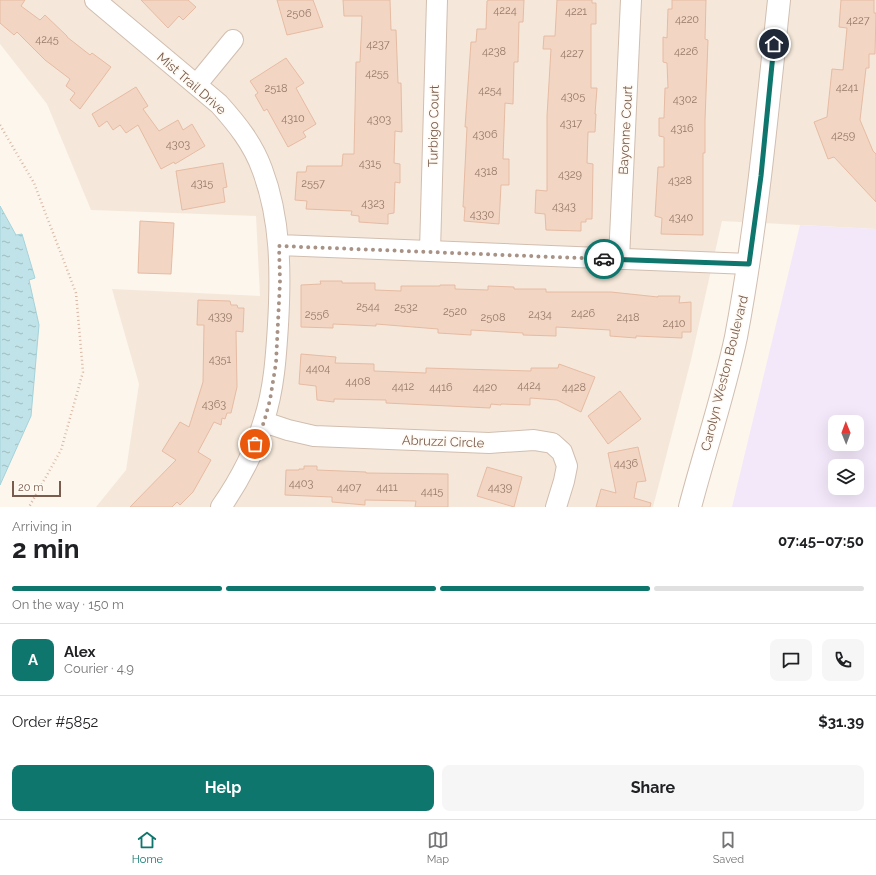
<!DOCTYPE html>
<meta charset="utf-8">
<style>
body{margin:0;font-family:Raleway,sans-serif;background:#f6f6f6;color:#202124;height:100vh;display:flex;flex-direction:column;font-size:15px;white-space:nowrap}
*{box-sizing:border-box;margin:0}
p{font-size:13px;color:#757577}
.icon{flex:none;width:22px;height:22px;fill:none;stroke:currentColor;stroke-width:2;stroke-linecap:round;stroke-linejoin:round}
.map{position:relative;height:507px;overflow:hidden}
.drawer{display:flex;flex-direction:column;background:#fff;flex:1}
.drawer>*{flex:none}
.needle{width:26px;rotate:359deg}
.tools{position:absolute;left:828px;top:415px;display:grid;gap:8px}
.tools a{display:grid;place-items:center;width:36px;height:36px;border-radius:8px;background:#fff;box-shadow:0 4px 16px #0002;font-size:20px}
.scale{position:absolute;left:12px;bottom:10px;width:49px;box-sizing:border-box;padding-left:4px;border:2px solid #7a5c4d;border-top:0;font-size:11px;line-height:14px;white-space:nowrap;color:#7a5c4d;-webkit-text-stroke:3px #fffaf3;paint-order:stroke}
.pin{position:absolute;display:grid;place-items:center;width:34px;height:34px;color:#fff;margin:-17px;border:2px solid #fff;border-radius:50%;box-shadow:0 1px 4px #0007}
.courier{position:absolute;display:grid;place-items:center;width:40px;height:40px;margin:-20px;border:3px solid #0f766e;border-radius:50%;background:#fff;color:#222;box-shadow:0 1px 5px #0007}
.head em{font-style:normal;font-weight:700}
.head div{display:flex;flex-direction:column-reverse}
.head{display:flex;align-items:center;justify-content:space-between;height:68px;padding:0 12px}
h1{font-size:26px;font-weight:700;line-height:30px}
.bar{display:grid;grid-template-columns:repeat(4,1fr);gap:6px 4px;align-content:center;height:48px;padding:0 12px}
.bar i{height:5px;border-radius:3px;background:#e0e0e0}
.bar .current{background:#0f766e}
.bar p{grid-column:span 4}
.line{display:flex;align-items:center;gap:10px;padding:0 12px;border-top:1px solid #e0e0e0}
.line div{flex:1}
.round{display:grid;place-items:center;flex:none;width:42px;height:42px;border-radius:8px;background:#f6f6f6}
.cta{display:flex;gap:8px;margin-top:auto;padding:8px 12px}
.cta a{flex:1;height:46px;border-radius:8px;background:#0f766e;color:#fff;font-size:16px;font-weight:700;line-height:46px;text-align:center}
.cta a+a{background:#f6f6f6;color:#202124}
.menu{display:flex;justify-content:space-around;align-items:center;height:56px;border-top:1px solid #e0e0e0;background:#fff;font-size:11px;color:#757577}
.menu a{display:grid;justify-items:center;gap:2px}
.menu .current{color:#0f766e}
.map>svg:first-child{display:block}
</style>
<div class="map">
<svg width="876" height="507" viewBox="0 0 876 507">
<defs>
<pattern id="water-ripples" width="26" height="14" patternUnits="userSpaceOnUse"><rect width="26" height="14" fill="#bfe3e8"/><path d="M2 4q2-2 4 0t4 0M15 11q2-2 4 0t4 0" fill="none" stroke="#a0bbbe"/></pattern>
</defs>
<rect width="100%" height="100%" fill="#fdf6ec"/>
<path fill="#f5e8da" d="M 0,0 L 876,0 L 876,229 L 722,221 L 691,360 L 653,507 L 96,507 L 126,470 L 139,384 L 112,289 L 260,296 L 256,216 L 91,210 L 47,104 L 0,44 Z"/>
<path fill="#f3e8fa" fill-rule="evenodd" d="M 800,225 L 876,229 L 876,507 L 732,507 ZM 835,422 L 857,422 L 857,444 L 835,444 ZM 835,466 L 857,466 L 857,488 L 835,488 Z"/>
<path fill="url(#water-ripples)" stroke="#a5d3da" d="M 0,206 L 16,235 L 22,234 L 35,278 L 29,280 L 39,325 L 31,416 L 0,485 Z"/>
<path fill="#f3d5c3" stroke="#e6bba3" d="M 0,0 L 25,0 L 21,6 L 40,20 L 45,15 L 67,36 L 67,37 L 90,55 L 92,53 L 111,67 L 80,109 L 70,100 L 75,93 L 66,86 L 70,79 L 45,60 L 17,32 L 14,35 L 0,23 Z
M 141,0 L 188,0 L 196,7 L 183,20 L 179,16 L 168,28 Z
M 277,0 L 313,0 L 323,27 L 287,35 Z
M 343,0 L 390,0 L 391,30 L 396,30 L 398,83 L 401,83 L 402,132 L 395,131 L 394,163 L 400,164 L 400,183 L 395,182 L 394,213 L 388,214 L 388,224 L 359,222 L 359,216 L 351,215 L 352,211 L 306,209 L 307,201 L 295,200 L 297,172 L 306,172 L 307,166 L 342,166 L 343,154 L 354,154 L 356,62 L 360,62 L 362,16 L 344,16 Z
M 489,0 L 524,0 L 523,22 L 519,22 L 518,62 L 514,62 L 513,104 L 505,103 L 503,159 L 509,159 L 509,185 L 501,185 L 499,224 L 464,221 L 465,207 L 463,207 L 467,127 L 465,127 L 471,42 L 476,42 L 477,29 L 486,29 L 487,1 Z
M 557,0 L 592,0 L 592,3 L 596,3 L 596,24 L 591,24 L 591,88 L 597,88 L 595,114 L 596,114 L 595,132 L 588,132 L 587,163 L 593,164 L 592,219 L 586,219 L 586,222 L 581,222 L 581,231 L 546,230 L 545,214 L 535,213 L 536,190 L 547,191 L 547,116 L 551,49 L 543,49 L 544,36 L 555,36 Z
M 672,0 L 706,0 L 705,39 L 708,40 L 705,120 L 705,153 L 703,153 L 703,235 L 661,234 L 662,218 L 655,216 L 658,167 L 664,167 L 664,137 L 659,136 L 659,118 L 664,118 L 665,88 L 668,88 L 667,63 L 663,62 L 663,37 L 667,38 L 668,9 L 672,9 Z
M 841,0 L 874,0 L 874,13 L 876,13 L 875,54 L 869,54 L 869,68 L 866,68 L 860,120 L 873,151 L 876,154 L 876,202 L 834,157 L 828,159 L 814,122 L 827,117 L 832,69 L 843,70 L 847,28 L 839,27 Z
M 286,58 L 304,83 L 296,88 L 316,124 L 303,132 L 306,137 L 288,147 L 267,109 L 264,111 L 255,95 L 258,93 L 250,81 Z
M 136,87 L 148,106 L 143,109 L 159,131 L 178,120 L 183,130 L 192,124 L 205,146 L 175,164 L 174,162 L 161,169 L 138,125 L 126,133 L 120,125 L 113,130 L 107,121 L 99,127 L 92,114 Z
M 223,163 L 227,187 L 223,188 L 225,202 L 182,210 L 176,171 Z
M 140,221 L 174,223 L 171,274 L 138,273 Z
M 320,281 L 342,281 L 342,283 L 375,283 L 375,290 L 401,291 L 401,286 L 440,286 L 440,285 L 455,285 L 455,289 L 488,290 L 488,286 L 514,287 L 514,289 L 546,289 L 546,292 L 611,292 L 658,297 L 658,296 L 680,296 L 679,303 L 691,302 L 691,332 L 682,332 L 682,338 L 636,336 L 636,338 L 610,336 L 610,330 L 556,327 L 556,336 L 523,335 L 523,333 L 471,330 L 471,335 L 438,333 L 438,329 L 376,324 L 376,326 L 333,324 L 333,328 L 301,327 L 301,285 L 321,284 Z
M 198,300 L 230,301 L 231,305 L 237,305 L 238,308 L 244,308 L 243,332 L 236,331 L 237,387 L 231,413 L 227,413 L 225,419 L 222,418 L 221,425 L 214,422 L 198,452 L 211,460 L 193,492 L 180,505 L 177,502 L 172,507 L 130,507 L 176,460 L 162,451 L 180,422 L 189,427 L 203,382 L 204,325 L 197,325 Z
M 301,354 L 336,357 L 335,363 L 374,364 L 374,371 L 426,373 L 426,368 L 531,371 L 531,368 L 558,368 L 559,364 L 595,377 L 581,412 L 557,400 L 530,398 L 530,405 L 501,404 L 501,405 L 491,404 L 490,408 L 386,403 L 386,400 L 334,399 L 334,402 L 317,400 L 316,386 L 299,384 Z
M 620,391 L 641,419 L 608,444 L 588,416 Z
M 638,447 L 646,481 L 637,482 L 634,498 L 651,503 L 650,507 L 596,507 L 601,489 L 616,493 L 608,453 Z
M 304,466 L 317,466 L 317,470 L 366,472 L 366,473 L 448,474 L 448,507 L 415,507 L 416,501 L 365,500 L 365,505 L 332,502 L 332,497 L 285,495 L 286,470 L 299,470 L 299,469 L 304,469 Z
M 487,467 L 522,477 L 514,507 L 477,496 Z"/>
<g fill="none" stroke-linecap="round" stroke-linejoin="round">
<g stroke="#d1beb0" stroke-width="22">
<path id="minor" d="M 95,0 L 219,104 C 237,124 253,144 262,169 C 281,219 281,273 278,325 C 276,357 274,389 264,420 C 255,451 239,481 221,507
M 197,84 L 233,40
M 279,245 L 749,264
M 430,251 L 437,0
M 619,259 L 631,0
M 264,422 L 288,430 L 314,436 L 489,443 L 534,440 L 552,443 L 562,452 L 567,466 L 564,481 L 556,507"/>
</g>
<g stroke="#d1beb0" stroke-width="24">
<path id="tertiary" d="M 690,507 C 705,450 724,394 736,337 C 757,225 767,113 779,0"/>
</g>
<path stroke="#d9b8a5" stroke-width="2.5" stroke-dasharray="1 3" stroke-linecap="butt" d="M 0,125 L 34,183 L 76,293 L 83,372 L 61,450 L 29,507"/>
<use href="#minor" stroke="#fff" stroke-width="20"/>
<use href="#tertiary" stroke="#fff" stroke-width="22"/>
</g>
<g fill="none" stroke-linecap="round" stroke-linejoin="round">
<path stroke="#a89285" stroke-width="4" stroke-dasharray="0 7.2" d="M 255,444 L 264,422 L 270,400 L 276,363 L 280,281 L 279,246 L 604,259"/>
<path stroke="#0f766e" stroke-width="5" d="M 604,259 L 749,264 L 761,176 L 774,44"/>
</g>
<g text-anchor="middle" stroke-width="3" stroke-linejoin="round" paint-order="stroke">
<g font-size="11" fill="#987a6a">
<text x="505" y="14">4224</text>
<text x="576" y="15">4221</text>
<text x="299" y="17">2506</text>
<text x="687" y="23">4220</text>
<text x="858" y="24">4227</text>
<text x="47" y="43">4245</text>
<text x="378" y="48">4237</text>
<text x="494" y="55">4238</text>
<text x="686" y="55">4226</text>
<text x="572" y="57">4227</text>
<text x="377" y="77">4255</text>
<text x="847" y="91">4241</text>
<text x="276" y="92">2518</text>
<text x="490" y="94">4254</text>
<text x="573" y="100">4305</text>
<text x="685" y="103">4302</text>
<text x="293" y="122">4310</text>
<text x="379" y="123">4303</text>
<text x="571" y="127">4317</text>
<text x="682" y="132">4316</text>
<text x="485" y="138">4306</text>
<text x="843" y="139">4259</text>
<text x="178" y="148">4303</text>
<text x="370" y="167">4315</text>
<text x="486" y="175">4318</text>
<text x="570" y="178">4329</text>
<text x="680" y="184">4328</text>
<text x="202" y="187">4315</text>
<text x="313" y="187">2557</text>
<text x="373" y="207">4323</text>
<text x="564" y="210">4343</text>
<text x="482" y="218">4330</text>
<text x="681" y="221">4340</text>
<text x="368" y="310">2544</text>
<text x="406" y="311">2532</text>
<text x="455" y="315">2520</text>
<text x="583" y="317">2426</text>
<text x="317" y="318">2556</text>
<text x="540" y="318">2434</text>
<text x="220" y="320">4339</text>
<text x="493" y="321">2508</text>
<text x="628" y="321">2418</text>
<text x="674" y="327">2410</text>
<text x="220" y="363">4351</text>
<text x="318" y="372">4404</text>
<text x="358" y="385">4408</text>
<text x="529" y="389">4424</text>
<text x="403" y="390">4412</text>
<text x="441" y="391">4416</text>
<text x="485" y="391">4420</text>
<text x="574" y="391">4428</text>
<text x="214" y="408">4363</text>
<text x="626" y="467">4436</text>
<text x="301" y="487">4403</text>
<text x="349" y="491">4407</text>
<text x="387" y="491">4411</text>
<text x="500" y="491">4439</text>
<text x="432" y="495">4415</text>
</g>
<g font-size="13" fill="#7a5c4d" stroke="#fffaf3">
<text transform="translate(192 83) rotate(41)" y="5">Mist Trail Drive</text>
<text transform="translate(433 126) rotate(-89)" y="5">Turbigo Court</text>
<text transform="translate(625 130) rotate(-87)" y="5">Bayonne Court</text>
<text transform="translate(724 373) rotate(-76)" y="5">Carolyn Weston Boulevard</text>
<text transform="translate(443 441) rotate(2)" y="5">Abruzzi Circle</text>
</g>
</g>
</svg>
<div class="tools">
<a><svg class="needle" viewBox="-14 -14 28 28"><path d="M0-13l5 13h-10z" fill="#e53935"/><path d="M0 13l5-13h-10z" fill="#757577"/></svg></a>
<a><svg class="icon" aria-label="layers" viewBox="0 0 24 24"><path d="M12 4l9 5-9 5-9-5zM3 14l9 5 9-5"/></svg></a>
</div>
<div class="scale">20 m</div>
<div class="pin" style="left:255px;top:444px;background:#ea580c"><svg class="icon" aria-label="bag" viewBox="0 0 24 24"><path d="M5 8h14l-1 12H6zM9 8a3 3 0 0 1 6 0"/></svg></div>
<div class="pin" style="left:774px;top:44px;background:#1f2937"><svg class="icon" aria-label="home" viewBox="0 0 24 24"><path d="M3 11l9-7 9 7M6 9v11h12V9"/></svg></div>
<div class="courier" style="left:604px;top:259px"><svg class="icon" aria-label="car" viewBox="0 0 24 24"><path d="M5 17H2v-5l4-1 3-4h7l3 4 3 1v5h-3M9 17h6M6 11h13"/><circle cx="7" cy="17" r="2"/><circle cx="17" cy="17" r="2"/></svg></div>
</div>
<section class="drawer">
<div class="head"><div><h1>2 min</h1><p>Arriving in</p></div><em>07:45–07:50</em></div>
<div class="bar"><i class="current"></i><i class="current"></i><i class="current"></i><i></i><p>On the way · 150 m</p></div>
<div class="line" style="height:72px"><b class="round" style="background:#0f766e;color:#fff">A</b><div><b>Alex</b><p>Courier · 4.9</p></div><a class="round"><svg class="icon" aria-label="chat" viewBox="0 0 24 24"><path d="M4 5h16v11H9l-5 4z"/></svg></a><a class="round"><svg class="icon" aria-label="phone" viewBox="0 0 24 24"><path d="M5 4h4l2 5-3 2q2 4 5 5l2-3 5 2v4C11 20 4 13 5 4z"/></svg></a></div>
<div class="line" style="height:52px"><div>Order #5852</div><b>$31.39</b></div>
<div class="cta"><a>Help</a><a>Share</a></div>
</section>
<nav class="menu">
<a class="current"><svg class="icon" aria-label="home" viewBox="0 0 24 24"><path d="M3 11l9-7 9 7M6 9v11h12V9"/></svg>Home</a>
<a><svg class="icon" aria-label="map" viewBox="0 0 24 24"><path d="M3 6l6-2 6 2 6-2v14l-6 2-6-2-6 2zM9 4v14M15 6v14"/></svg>Map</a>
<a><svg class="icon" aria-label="saved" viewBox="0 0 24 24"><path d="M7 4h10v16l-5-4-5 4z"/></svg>Saved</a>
</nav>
